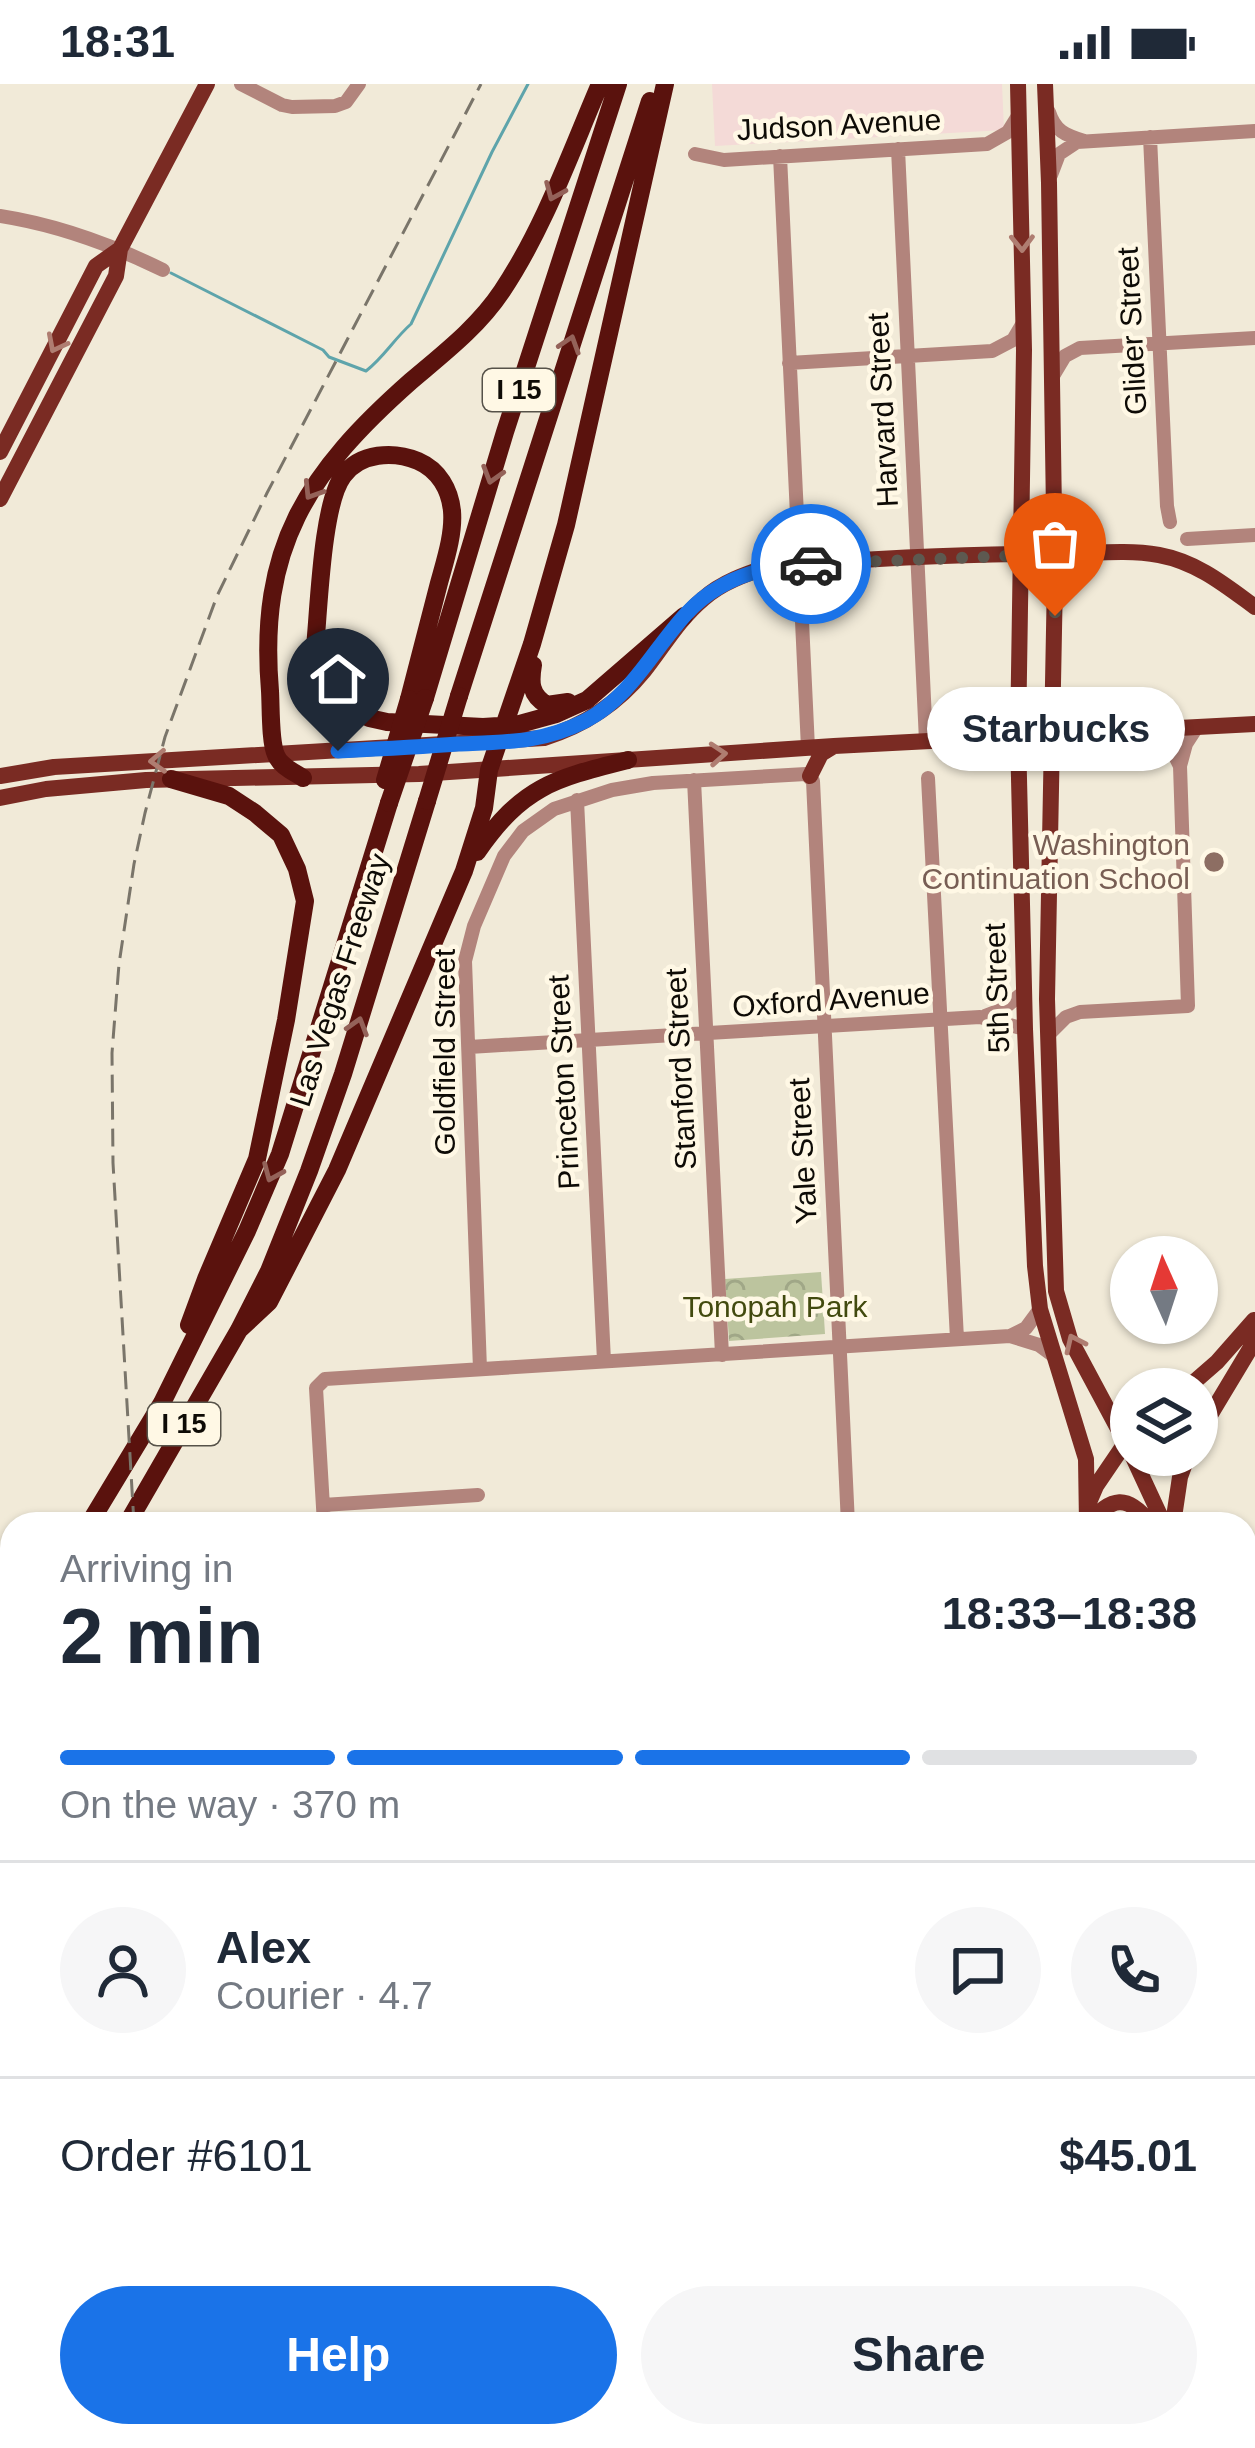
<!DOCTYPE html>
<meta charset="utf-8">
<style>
body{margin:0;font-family:Helvetica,sans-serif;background:#f6f6f7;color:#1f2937;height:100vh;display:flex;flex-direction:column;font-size:45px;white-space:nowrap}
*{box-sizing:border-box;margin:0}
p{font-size:39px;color:#747a83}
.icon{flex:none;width:66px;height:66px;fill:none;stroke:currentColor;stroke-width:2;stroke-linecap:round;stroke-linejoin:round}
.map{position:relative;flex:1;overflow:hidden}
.panel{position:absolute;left:0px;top:1428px;width:1257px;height:936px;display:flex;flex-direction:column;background:#fff;border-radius:36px 36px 0 0;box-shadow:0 3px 9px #0004}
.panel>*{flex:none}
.needle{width:78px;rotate:357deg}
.fabs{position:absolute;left:1110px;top:1152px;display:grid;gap:24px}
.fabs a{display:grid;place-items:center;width:108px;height:108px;border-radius:50%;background:#fff;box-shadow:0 3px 9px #0004;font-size:60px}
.pin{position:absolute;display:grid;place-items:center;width:102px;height:102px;color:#fff;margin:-123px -51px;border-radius:50% 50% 50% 0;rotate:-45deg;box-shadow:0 0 12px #0007}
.pin .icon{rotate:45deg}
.courier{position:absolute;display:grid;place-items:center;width:120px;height:120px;margin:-60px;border:9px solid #1a73e8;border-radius:50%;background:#fff;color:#222;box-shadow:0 3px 15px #0007}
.bubble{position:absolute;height:84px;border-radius:42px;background:#fff;box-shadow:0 3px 9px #0004;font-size:39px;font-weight:600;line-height:84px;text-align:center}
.overview em{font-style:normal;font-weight:600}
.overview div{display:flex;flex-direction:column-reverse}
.overview{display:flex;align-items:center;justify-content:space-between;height:204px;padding:0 60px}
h1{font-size:78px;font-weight:600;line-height:90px}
.bar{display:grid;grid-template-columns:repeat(4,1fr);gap:18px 12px;align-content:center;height:144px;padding:0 60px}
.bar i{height:15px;border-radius:9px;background:#e0e1e3}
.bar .current{background:#1a73e8}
.bar p{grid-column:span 4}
.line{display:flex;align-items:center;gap:30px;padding:0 60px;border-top:3px solid #e0e1e3}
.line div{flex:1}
.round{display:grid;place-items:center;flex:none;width:126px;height:126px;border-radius:63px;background:#f6f6f7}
.cta{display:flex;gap:24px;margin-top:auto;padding:24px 60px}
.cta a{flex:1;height:138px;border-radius:72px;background:#1a73e8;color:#fff;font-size:48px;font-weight:600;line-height:138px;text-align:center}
.cta a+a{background:#f6f6f7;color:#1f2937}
.status{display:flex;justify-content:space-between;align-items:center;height:84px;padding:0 60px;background:#fff;direction:ltr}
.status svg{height:33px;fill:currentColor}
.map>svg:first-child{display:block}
</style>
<div class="status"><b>18:31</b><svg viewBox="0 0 49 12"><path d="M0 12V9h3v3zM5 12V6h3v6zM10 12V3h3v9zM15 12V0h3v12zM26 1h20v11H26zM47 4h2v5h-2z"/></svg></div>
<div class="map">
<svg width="1255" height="2364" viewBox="0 0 1255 2364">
<defs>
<pattern id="forest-crowns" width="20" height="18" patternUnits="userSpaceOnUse" patternTransform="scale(3)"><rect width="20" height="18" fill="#bcc49e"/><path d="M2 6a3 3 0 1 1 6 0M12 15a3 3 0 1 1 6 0" fill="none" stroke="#a0a787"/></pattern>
<pattern id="cemetery-stones" width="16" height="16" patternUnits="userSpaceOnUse" patternTransform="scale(3)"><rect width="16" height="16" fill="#bcc49e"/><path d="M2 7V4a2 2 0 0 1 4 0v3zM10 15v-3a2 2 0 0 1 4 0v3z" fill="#a0a787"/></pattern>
</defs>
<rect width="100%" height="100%" fill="#f1ead8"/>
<path fill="#f4dad7" d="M 712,0 L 1002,0 L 1004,46 L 715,62 Z"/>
<path fill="url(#forest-crowns)" d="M 821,1188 L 825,1250 L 729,1257 L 725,1195 Z"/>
<path fill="url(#cemetery-stones)" d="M 1245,1851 L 1255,1851 L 1255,2180 L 1245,2180 Z
M 814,2352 L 1111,2352 L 1112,2364 L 809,2364 Z"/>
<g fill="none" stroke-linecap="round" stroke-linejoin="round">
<path stroke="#5ea4ab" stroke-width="3" d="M 171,189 L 323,266 L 329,273 L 366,287 C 384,273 394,255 411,240 L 492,68 L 528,0"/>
<path stroke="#b2847c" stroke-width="14" d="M 241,0 L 282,21 L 292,23 L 335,22 L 346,18 L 359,0
M 1049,28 C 1055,47 1065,51 1084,57
M 1150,53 L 1167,422 L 1170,438
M 898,65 L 926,657
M 695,70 L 724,76 L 987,60 L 1008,48 L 1018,32
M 780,72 L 808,664
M 1051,91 L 1059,70 L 1077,58 L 1255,47
M 0,132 C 58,141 110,160 163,186
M 789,279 L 992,267 L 1013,256 L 1023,239
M 1053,292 L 1065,272 L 1080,264 L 1255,254
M 1187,455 L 1255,451
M 1155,646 L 1169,660 L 1180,682
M 928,694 L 957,1255
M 694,696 L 722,1271
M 577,716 L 604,1277
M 985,932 L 1003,925 L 1024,908
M 1049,950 L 1066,933 L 1080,928 L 1188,922 L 1180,682 L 1186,660 L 1197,643
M 469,963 L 980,933 L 1025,945
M 1010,1252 L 1026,1244 L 1040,1225
M 480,1285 L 465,877 L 474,842 L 504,772 L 523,747 L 554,725 L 612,706 L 653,699 L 806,690 L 813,697 L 848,1440
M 323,1421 L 478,1411
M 324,1440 L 316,1304 L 325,1295 L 1010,1252 L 1039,1261 L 1054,1272
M 1245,2192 L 1255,2191
M 288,2364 L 291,2352
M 432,2364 L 436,2352"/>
<path stroke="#7a2b23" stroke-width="16" d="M 1018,0 L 1024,266 L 1018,653 L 1025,945 L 1035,1182 L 1040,1225 L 1086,1375 L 1087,1440
M 1045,0 L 1049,99 L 1055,494 L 1047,915 L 1056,1207 L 1070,1255 L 1131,1369
M 0,368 L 96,182 L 120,165
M 0,415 L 116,192 L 120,165 L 207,0
M 0,692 L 54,683 L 544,654 C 583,642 618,619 644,587 C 663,563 679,535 703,515 C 722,498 746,490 770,482 C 865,475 962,469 1057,470 C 1090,470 1125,465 1159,471 C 1197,478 1225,501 1255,523
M 810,692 L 821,670 L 834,662
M 0,714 L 46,705 L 146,696 L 419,690 L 834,662 L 1255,640
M 1186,1305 L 1217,1278 L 1254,1236
M 1197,1353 L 1251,1263 L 1250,1242
M 1132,1371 L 1164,1440
M 1090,1416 L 1096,1402 L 1130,1352
M 1087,1440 C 1112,1413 1127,1409 1151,1440
M 1173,1440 L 1180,1393 L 1188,1371
M 1245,1829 L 1255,1828
M 1245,1845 L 1255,1844
M 0,1910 L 12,1909
M 0,1925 L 12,1925
M 1130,2352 L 1131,2364
M 684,2364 L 690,2352"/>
<path stroke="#5a120d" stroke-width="18" d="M 533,581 C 530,598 530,611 547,621 L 568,618
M 459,612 L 650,17
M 425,614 L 505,348 L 618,0
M 409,615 C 419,576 429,538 439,499 C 445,477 454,450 452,427 C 450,406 439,386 418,377 C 394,367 360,368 343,392 C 322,420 319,524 315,563 L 320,586 L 328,602 L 346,621 L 369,634 L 387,638 L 483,643 L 516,641 L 556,630 L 587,616 L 684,532
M 303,694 C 294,688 280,682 276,671 C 270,658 271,623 270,607 C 258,463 307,389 411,297 C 444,269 478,243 502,207 C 544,144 570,70 600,0
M 171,695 L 229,712 L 255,729 L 281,751 L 297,785 L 305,817 L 286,936 L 257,1075 L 206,1195 L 189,1241
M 477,768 C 523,702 553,695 628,676
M 239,1246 L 269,1218 L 337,1086 L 464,787 L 484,724 L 489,686 L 532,560 L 566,441 L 665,0
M 89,1440 L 162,1319 L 247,1147 L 280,1070 L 389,719
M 127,1440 L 239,1246 L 269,1187 L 309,1087 L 343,990 L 427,717
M 0,1583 L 12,1564
M 0,1668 L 12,1641"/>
<path stroke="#7a756a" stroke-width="3" stroke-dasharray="18 9" stroke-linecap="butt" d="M 134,1440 L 113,1079 L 112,969 L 119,880 L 134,780 L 145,729 L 165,653 L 217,512 L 267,409 L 481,0
M 193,2352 L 194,2364"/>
<path stroke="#5a120d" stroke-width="18" d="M 385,696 L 409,615
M 427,717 L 459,612
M 389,719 L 425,614"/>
</g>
<defs><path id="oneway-chevron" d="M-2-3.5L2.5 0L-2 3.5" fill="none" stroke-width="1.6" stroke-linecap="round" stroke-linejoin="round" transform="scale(3)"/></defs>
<g stroke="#946259">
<use href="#oneway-chevron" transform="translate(554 108) rotate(113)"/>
<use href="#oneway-chevron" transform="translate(570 260) rotate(-72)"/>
<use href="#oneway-chevron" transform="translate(492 391) rotate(107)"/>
<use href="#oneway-chevron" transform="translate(312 407) rotate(122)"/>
<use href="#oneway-chevron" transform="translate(358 942) rotate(-73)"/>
<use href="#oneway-chevron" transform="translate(272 1089) rotate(113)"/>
</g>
<g stroke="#af7d71">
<use href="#oneway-chevron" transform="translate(1022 159) rotate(89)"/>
<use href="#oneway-chevron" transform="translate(56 260) rotate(117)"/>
<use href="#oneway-chevron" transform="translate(718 670) rotate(-4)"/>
<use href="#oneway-chevron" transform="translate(158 677) rotate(177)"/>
<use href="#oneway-chevron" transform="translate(1074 1259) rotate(-115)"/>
</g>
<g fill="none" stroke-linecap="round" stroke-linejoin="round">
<path stroke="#5d5950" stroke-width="12" stroke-dasharray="0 21.6" d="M 811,480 L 1055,470 L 1055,532"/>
<path stroke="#1a73e8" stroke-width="15" d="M 338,667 C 378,665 418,663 458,660 C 505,658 542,659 585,637 C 631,613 652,567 686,530 C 719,494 763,481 811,480"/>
</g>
<circle fill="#8d6e63" stroke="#fff8e5" stroke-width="4.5" cx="1214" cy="778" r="12"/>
<g text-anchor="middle" stroke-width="9" stroke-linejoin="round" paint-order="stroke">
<g fill="#fff8e5" stroke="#565249" stroke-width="3">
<rect x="483" y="285" width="72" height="42" rx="9"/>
<rect x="148" y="1319" width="72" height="42" rx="9"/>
</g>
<g font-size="27" font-weight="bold" fill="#0e0b06">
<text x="519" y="315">I 15</text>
<text x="184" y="1349">I 15</text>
</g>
<g font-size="30" fill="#0e0b06" stroke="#fff8e5">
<text transform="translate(839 41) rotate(-3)" y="10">Judson Avenue</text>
<text transform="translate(1132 247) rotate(-93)" y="10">Glider Street</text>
<text transform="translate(883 326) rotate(-93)" y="10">Harvard Street</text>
<text transform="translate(340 896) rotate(-72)" y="10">Las Vegas Freeway</text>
<text transform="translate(997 904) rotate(-92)" y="10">5th Street</text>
<text transform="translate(831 916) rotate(-4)" y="10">Oxford Avenue</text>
<text transform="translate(445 968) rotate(-90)" y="10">Goldfield Street</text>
<text transform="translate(681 985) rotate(-93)" y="10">Stanford Street</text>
<text transform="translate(564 998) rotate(-93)" y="10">Princeton Street</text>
<text transform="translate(803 1067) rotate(-93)" y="10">Yale Street</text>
</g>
<g font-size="30" fill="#785e54" stroke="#fff8e5" text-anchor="end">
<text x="1190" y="771">Washington<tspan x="1190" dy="34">Continuation School</tspan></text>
</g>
<g font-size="30" fill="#424a0e" stroke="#fff8e5">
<text x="775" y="1233">Tonopah Park</text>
</g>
</g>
</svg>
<div class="fabs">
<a><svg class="needle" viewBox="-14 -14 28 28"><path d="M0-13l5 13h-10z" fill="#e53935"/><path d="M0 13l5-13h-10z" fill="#747a83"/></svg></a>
<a><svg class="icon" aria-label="layers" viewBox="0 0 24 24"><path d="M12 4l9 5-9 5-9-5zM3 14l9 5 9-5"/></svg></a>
</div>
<div class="pin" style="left:1055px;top:532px;background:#ea580c"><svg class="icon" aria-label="bag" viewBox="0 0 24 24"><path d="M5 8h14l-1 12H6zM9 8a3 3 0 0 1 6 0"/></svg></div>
<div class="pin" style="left:338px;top:667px;background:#1f2937"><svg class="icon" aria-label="home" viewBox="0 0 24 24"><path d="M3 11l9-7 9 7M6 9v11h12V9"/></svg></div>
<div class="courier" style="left:811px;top:480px"><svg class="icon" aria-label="car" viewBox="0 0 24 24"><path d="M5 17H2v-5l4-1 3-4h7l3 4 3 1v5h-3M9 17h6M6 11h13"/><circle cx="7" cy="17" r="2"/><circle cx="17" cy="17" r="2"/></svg></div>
<div class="bubble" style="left:927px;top:603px;width:258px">Starbucks</div>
<section class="panel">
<div class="overview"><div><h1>2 min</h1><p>Arriving in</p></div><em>18:33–18:38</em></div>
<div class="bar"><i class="current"></i><i class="current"></i><i class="current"></i><i></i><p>On the way · 370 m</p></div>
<div class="line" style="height:216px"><a class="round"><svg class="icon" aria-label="person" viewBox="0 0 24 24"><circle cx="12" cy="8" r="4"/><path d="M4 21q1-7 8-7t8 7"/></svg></a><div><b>Alex</b><p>Courier · 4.7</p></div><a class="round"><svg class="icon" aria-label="chat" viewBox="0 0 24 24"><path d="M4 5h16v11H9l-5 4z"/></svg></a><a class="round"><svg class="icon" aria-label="phone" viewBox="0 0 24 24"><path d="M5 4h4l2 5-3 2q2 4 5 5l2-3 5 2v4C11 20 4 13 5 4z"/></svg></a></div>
<div class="line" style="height:156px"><div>Order #6101</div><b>$45.01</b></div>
<div class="cta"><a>Help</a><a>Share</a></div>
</section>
</div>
